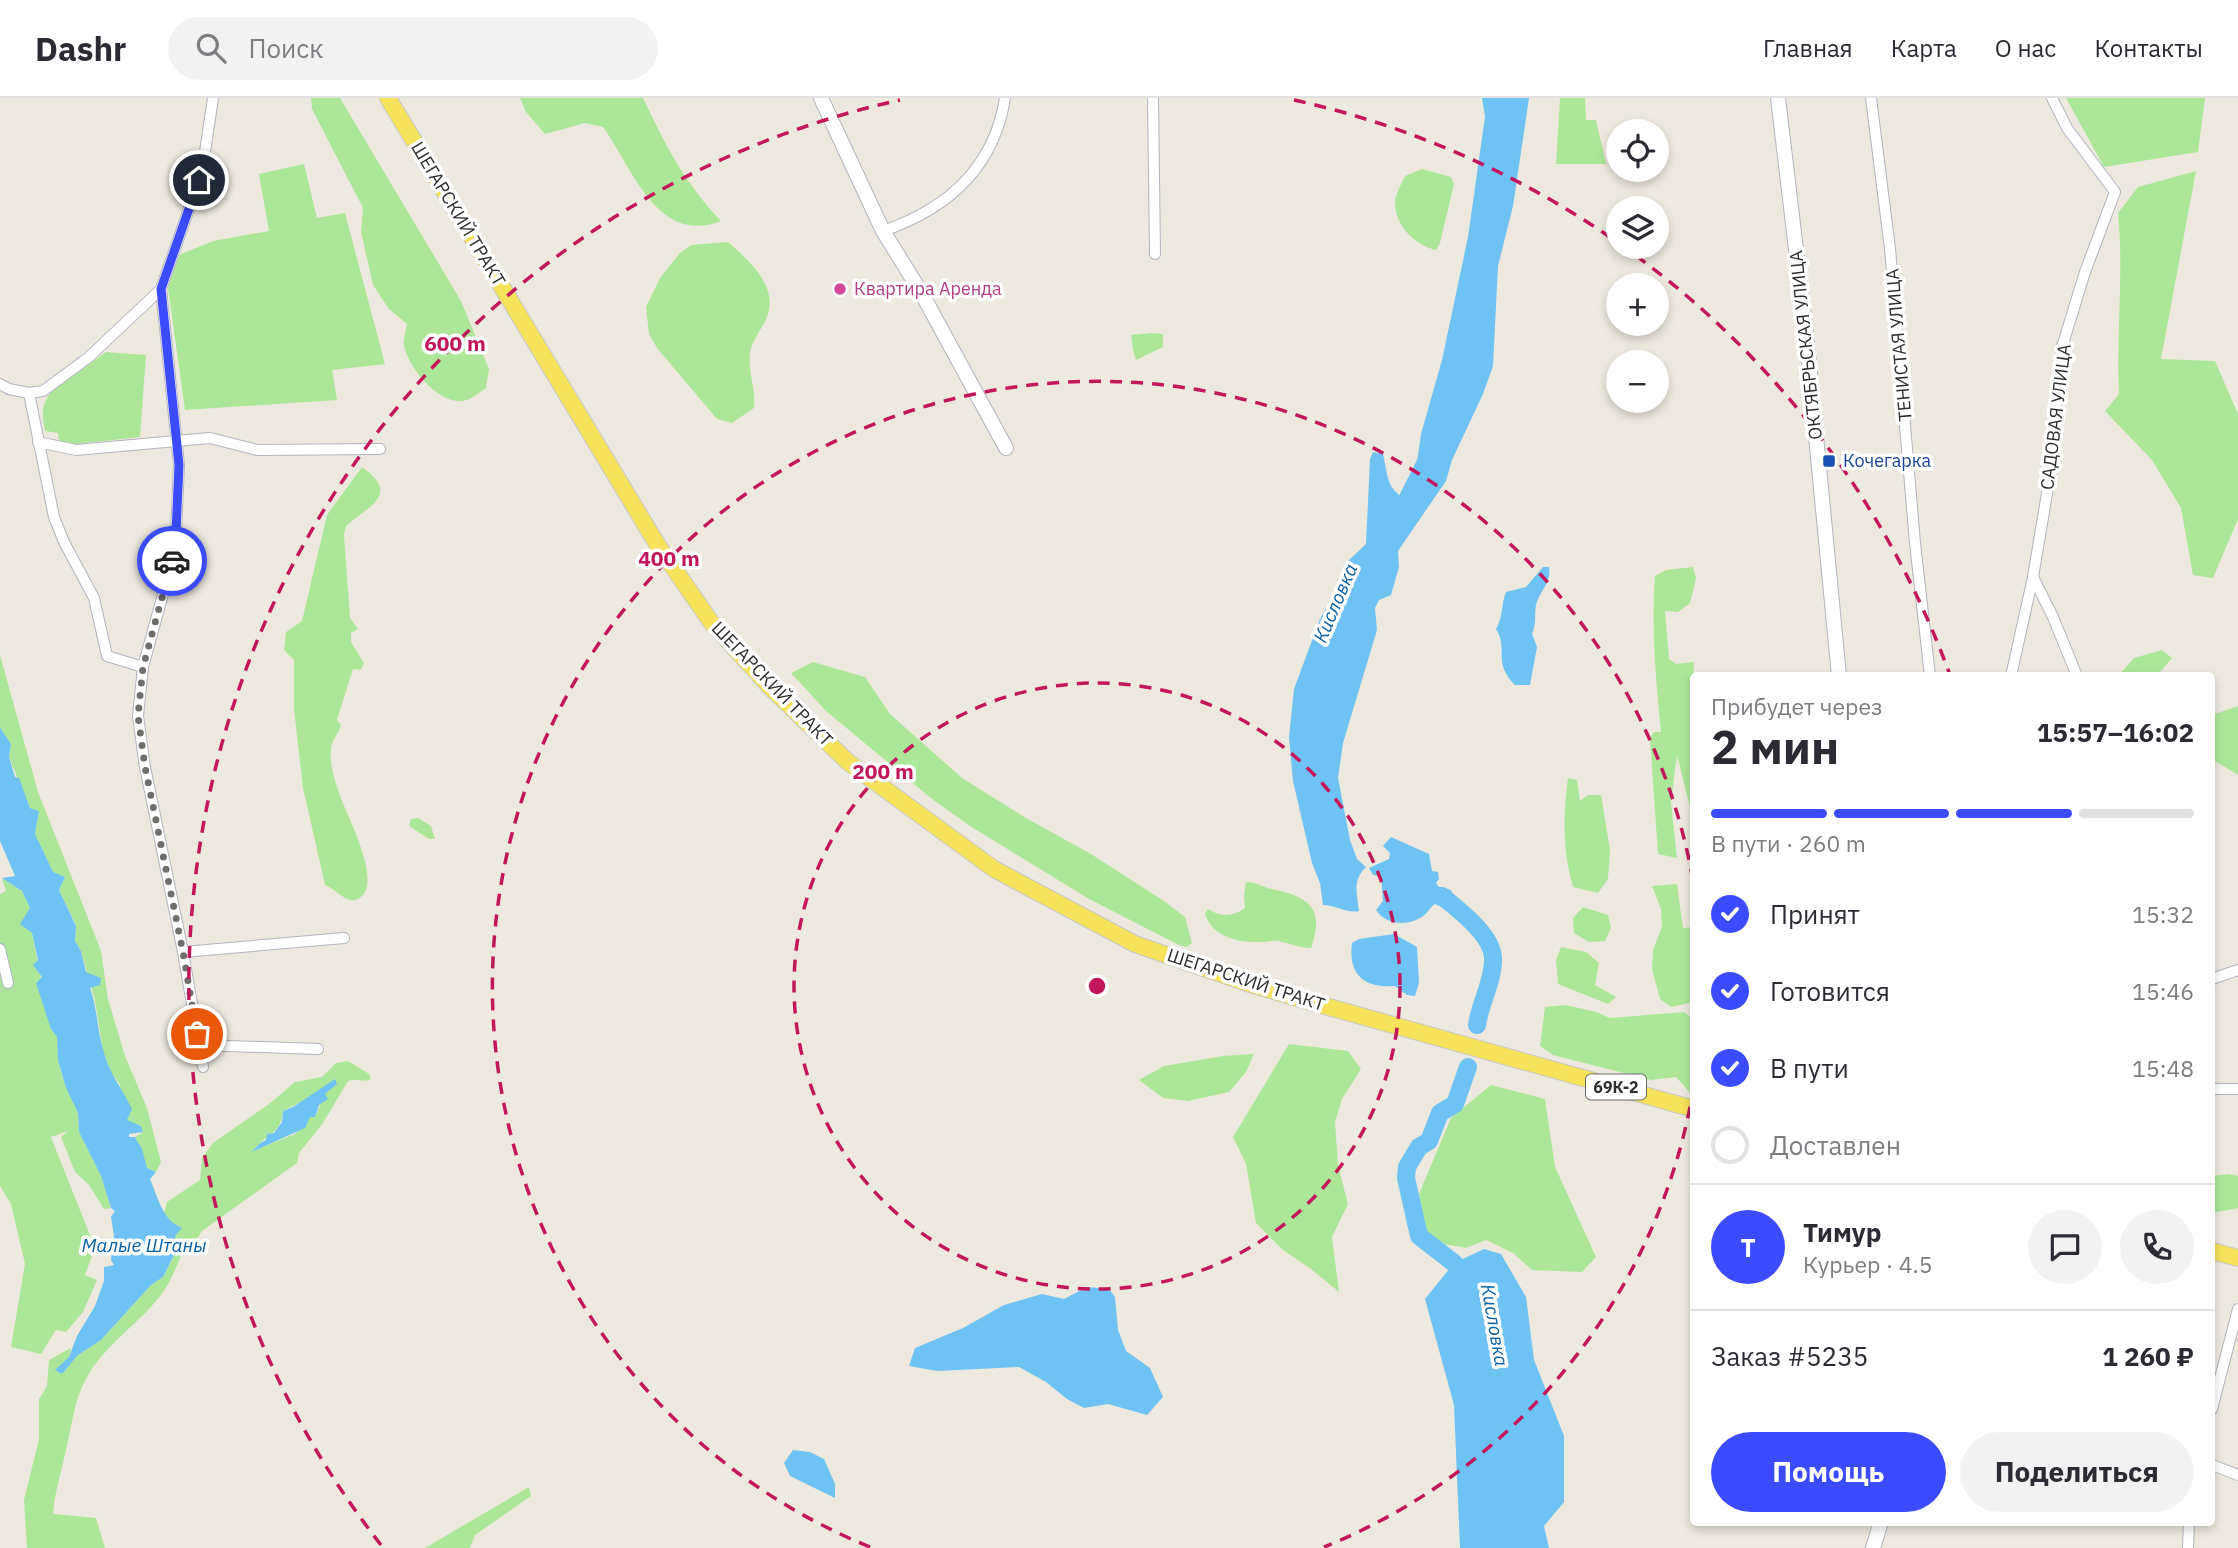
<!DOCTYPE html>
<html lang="ru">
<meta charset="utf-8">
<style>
body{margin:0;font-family:"IBM Plex Sans",sans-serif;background:#f2f2f3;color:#2b2b33;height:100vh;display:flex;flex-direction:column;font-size:26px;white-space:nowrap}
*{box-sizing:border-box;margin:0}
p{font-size:23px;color:#7c7c81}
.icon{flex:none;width:38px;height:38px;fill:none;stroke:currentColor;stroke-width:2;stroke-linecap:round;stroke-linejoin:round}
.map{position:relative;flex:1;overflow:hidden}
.details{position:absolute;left:1690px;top:574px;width:525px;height:854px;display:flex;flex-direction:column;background:#fff;border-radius:7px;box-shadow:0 4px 10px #0003}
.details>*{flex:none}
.buttons{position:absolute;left:1606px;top:21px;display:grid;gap:14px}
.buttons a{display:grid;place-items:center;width:63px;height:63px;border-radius:50%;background:#fff;box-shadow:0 4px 10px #0003;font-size:35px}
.pin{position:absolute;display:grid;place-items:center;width:60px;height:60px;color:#fff;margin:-30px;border:4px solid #fff;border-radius:50%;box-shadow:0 2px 7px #0007}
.courier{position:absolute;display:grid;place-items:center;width:70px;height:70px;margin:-35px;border:5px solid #3b4cff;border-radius:50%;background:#fff;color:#222;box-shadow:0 2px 9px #0007}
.head em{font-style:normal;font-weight:800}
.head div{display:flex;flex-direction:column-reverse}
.head{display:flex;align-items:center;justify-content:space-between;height:119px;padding:0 21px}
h1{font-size:46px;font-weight:800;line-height:52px}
.bar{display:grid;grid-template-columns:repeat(4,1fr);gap:10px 7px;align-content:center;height:84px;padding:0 21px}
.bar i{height:9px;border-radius:5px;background:#e1e1e2}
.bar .selected{background:#3b4cff}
.bar p{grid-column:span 4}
.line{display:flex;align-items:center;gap:18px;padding:0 21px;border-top:2px solid #e1e1e2}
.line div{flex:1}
.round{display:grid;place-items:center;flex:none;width:74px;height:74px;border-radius:37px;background:#f2f2f3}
ol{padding:0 21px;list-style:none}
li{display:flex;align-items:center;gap:21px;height:77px}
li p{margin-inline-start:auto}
li .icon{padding:7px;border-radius:50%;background:#3b4cff;color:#fff;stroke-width:4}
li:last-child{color:#7c7c81}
li i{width:38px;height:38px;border:4px solid #e1e1e2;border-radius:50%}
.cta{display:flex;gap:14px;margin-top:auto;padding:14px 21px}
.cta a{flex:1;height:80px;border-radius:42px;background:#3b4cff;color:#fff;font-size:28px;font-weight:800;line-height:80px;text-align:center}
.cta a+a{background:#f2f2f3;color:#2b2b33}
header{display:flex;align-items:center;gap:42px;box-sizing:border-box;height:98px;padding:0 35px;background:#fff;border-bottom:2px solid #e1e1e2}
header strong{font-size:33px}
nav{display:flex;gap:38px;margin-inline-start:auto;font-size:24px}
.search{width:490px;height:63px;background:#f2f2f3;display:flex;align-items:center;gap:18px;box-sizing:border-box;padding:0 24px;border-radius:38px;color:#7c7c81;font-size:26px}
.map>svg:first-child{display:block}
</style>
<header>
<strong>Dashr</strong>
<div class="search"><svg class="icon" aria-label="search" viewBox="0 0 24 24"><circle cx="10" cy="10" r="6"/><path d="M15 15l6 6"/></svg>Поиск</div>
<nav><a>Главная</a><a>Карта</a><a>О нас</a><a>Контакты</a></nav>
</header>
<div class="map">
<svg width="2238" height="1450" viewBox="0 0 2238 1450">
<rect width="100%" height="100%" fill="#eee9de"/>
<path fill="#ace799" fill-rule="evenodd" d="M 311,0 L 340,0 L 461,203 L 489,271 L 486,290 C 480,294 473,300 467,302 C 441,310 409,271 404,248 C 403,242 406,233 407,226 L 389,211 L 373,187 L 361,134 L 363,110 L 312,11 Z
M 520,0 L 643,0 C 666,48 684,84 721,123 C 657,148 632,69 603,29 L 585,25 L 545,36 L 526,14 Z
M 1560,0 L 1585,0 L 1586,22 L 1596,22 L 1606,66 L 1556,66 Z
M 2066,0 L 2205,0 L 2198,54 L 2104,69 Z
M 304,66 L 317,120 L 345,115 L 385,266 L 332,272 L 337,302 L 185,312 L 168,190 L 179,157 L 213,143 L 269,133 L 259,76 Z
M 1422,71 L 1451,79 L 1454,86 L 1440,145 L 1436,152 C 1415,147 1395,128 1395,104 C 1395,97 1402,85 1405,78 Z
M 2196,73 L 2161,261 L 2215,263 L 2238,316 L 2238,421 L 2213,480 L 2193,477 L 2181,410 L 2152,362 L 2105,313 L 2119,296 C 2116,235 2124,176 2118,115 L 2138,89 Z
M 728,144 C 748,162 777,186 768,216 C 764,230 751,242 750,256 C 748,275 756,291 754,310 L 732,325 L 717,321 L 657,250 L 649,236 L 646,209 L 660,180 L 680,155 L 691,147 Z
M 1151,235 L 1163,236 L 1163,249 L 1136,262 L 1133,252 L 1131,237 Z
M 106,254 L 146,257 L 140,339 L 76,346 L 59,343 L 58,335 L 45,333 C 42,317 41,308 50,295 Z
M 362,369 C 402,397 367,409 346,428 L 344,437 L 350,520 L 358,531 L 351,535 L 351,544 L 364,565 L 361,572 L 353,571 L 337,622 L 341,627 C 339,636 331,642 331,652 C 329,666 336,687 341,700 C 347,718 385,788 358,801 C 347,807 336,791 325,787 L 303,690 L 294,611 L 294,562 L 284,552 L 286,534 L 302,523 L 327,417 Z
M 1693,469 L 1696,480 L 1690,505 L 1678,514 L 1665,513 L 1669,561 L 1676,566 L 1694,564 L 1691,616 L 1694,623 L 1694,725 L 1677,657 L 1671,704 L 1677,760 L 1658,756 L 1650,640 L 1654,634 L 1661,634 C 1656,582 1651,531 1655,478 L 1666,472 Z
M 2162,552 L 2172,560 L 2160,574 L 2160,577 L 2119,577 L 2134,560 Z
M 0,557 L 38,694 L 101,853 L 108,901 L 125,958 L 147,1010 L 161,1064 L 156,1074 L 147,1070 C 142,1059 141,1050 135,1039 L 143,1034 L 141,1028 L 127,1023 L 119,985 L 112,976 L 103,953 L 95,903 L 81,853 L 75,843 L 76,827 L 59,792 L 65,779 L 53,775 L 35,736 L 39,714 L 30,710 L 9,659 L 11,646 L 0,629 Z
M 813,564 L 865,579 L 890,616 L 962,680 L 1026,720 L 1091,756 L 1164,803 L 1185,819 L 1192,845 L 1187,849 L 1179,847 L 1089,801 L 970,728 L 932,701 L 826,613 L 791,575 Z
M 2238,608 L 2238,677 L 2212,661 L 2212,617 Z
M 1568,680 L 1577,682 L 1580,703 L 1588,697 L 1601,697 L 1610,752 L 1608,781 L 1598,795 L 1573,789 C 1562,747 1563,722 1568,680 Z
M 418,720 L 431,728 L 435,741 L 429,741 L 409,728 L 411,721 Z
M 2,780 L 22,793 L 30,810 L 32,835 L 51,931 L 57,939 L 58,962 L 66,990 L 78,1015 L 79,1034 L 101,1078 L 111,1110 L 104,1111 L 89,1087 L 75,1074 L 61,1039 L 68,1033 L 51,1039 L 95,1150 L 85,1177 L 97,1182 L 83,1214 L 66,1234 L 56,1232 L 41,1256 L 11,1249 L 25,1166 L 11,1106 L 0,1088 L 0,796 L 6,793 Z
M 1246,784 C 1257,784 1262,789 1272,791 C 1310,799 1325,811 1311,850 C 1299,850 1290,845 1278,843 C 1273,842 1267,844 1261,844 C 1239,845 1212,839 1205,816 L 1208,811 C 1220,819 1233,819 1245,810 L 1244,797 Z
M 1677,786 L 1683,830 L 1694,829 L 1694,904 L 1671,909 L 1660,901 L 1652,871 L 1653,852 L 1662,829 L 1661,811 L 1652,788 Z
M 1583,809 L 1608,817 L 1611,830 L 1605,843 L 1589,844 L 1574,835 L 1573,820 Z
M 1561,849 L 1586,854 L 1599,865 L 1595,887 L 1616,899 L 1608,906 L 1558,886 L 1556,862 Z
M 1566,907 L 1596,914 L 1610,920 L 1684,914 L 1694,922 C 1690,946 1694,974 1694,999 L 1676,979 L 1651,982 L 1553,957 L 1540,948 L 1545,909 Z
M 1289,946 L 1348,953 L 1361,971 L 1342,1001 L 1335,1024 L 1338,1067 L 1348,1106 L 1332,1139 L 1339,1194 L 1311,1171 L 1283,1152 L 1256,1125 L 1246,1066 L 1233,1039 Z
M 1254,956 L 1246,974 L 1229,994 L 1188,1003 L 1163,1000 L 1139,982 L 1164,968 L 1223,958 Z
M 348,963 L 369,976 L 371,981 C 363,985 355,980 348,983 L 323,1025 L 299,1055 L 297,1065 L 202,1133 L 191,1151 L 175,1147 L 173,1126 L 164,1115 L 167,1104 L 200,1082 L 202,1060 L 213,1045 L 269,1006 L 295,984 L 322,979 L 336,965 ZM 336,986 L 325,996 L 315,1019 L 310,1019 L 295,1036 L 253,1053 C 265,1036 281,1037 283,1013 Z
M 1491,987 L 1545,1001 L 1555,1069 L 1596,1159 L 1582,1174 L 1532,1172 L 1513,1155 L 1486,1142 L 1466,1150 L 1428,1143 L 1419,1096 L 1451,1020 Z
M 2228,1076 L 2238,1078 L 2238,1110 L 2212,1115 L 2212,1078 Z
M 175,1155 L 181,1158 C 175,1172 170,1185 161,1197 C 139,1226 103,1248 86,1281 C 75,1301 73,1321 68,1343 C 63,1368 55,1391 53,1416 L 96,1420 L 105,1450 L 27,1450 L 24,1402 L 39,1341 L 39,1301 L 47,1288 L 49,1262 L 71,1250 L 69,1259 L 56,1272 L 62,1276 L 78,1257 L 101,1242 L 151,1187 L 163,1179 Z
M 529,1389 L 531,1398 L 475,1437 L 470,1450 L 425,1450 Z"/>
<path fill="#6ec3f4" d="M 1482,0 L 1529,0 L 1513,108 L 1498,168 L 1493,268 L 1483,296 L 1452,362 L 1446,383 L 1398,453 L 1399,469 L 1391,497 L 1379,502 L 1375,510 L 1377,532 L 1343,645 L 1338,680 L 1350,742 L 1357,761 L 1366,769 C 1352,782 1357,796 1359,813 C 1347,816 1336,807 1323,807 L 1320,785 L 1312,765 L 1293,683 L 1289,639 L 1294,591 L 1320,521 L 1336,492 L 1345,466 L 1366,446 L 1370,361 L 1373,354 L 1383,356 C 1389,383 1386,392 1413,405 L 1417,396 L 1416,371 L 1421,336 L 1442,262 L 1468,139 L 1485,19 Z
M 1543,469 L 1549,469 C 1552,485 1539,493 1536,507 C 1534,519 1537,524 1532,536 L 1537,549 L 1530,587 L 1515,587 C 1492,564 1509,552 1496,531 C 1503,520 1501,506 1506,494 L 1526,489 Z
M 0,629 L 11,646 L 9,659 L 15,679 L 19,680 L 30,710 L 39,713 L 35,736 L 53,774 L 65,779 L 59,792 L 76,828 L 75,843 L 81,853 L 86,874 L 101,880 L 100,887 L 90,890 C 97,909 97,930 103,951 C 108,973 122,991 132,1011 L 127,1022 L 141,1028 L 143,1034 L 129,1036 L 129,1039 L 135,1039 L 142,1051 L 147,1070 L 156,1074 L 150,1081 C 158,1099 162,1122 182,1130 L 175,1138 L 175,1155 L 163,1179 L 151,1187 L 101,1242 L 78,1257 L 62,1276 L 55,1272 L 69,1259 L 77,1238 L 95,1208 L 104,1183 L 104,1169 L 114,1167 L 111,1162 L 114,1138 L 111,1119 L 115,1113 L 111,1110 L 101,1078 L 79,1034 L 78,1015 L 66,990 L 58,962 L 57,939 L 51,931 L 36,885 L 42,879 L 33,867 L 38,862 L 32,835 L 20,826 L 30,810 L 22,793 L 2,780 L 15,778 L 0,743 Z
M 1391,739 L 1429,756 L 1432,773 L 1438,774 L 1439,781 L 1436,785 L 1439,789 L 1451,792 L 1459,812 L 1450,813 L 1435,806 C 1429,810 1429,814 1423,818 C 1408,829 1386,827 1376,812 L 1383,803 L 1381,779 L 1373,777 L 1369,770 L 1389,761 L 1390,755 L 1383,748 Z
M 1394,836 L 1417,849 L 1419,885 L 1415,898 L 1407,897 L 1395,888 C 1364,890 1348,877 1352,845 L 1359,841 Z
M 335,981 L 337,986 L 325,996 L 328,1001 L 319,1007 L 315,1019 L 310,1019 L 305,1030 L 252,1054 L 259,1046 L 266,1042 L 267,1036 L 274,1035 L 282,1024 L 283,1013 L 293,1009 Z
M 1484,1151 L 1501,1156 L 1526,1199 L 1534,1262 L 1564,1338 L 1564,1404 L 1544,1428 L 1549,1450 L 1460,1450 L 1454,1307 L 1425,1201 L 1454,1165 Z
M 1087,1189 L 1109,1191 L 1115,1199 L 1118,1232 L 1126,1253 L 1150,1270 L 1163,1299 L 1147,1317 L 1108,1306 L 1084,1310 L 1067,1301 L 1046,1284 L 1019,1269 L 937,1273 L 909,1268 L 915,1250 L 963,1230 L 1004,1207 L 1042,1196 L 1064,1201 Z
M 793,1352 L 810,1354 L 824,1361 L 835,1386 L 835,1400 L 790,1378 L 784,1365 Z"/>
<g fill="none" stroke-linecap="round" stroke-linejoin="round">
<path stroke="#6ec3f4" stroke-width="18" d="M 1396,424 L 1426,364
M 1442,798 C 1459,812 1494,838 1493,862 C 1493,884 1480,905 1477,927
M 1466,1183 L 1464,1175 L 1454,1165 L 1419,1138 L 1406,1080 L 1407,1069 L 1419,1049 L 1429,1043 L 1440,1015 L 1455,1006 L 1468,969"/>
<g stroke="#b2b3c0" stroke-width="12">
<path id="street" d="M 1153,0 L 1155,156
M 1871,0 L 1890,151 L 1915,445 L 1930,578
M 883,133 C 947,111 994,70 1005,0
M 0,286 L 9,291 L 29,295 L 43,293 L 89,259 L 161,191
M 29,295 L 54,419 L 64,444 L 94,500 L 107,558 L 143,569
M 38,344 L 76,352 L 210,340 L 257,352 L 380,351
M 2033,479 L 2053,519 L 2077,578
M 2011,578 L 2033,479 L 2054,354 L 2057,293 L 2062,249 L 2085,174 L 2115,94 L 2067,30 L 2052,0
M 0,851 L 8,885
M 183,854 L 344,840
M 2212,881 L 2238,872
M 199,947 L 318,951
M 203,969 L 183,854 L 145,669 L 138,618 L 143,569 L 171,467 L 176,434 L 179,367 L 161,191 L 199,82 L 205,54 L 213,0
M 2212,991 L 2238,991
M 2212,1311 L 2238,1211
M 2212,1367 L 2238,1377
M 2188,1450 L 2189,1424"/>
</g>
<g stroke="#b2b3c0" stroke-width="16">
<path id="secondary" d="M 821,0 L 883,133 L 922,196 L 1006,350
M 1778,0 L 1807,244 L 1839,578
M 1873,1450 L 1881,1424"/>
</g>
<g stroke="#c8c8c8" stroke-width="18">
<path id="primary" d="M 388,0 L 657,446 L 711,524 L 770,589 L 848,664 L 994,771 L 1135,846 L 1247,885 L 1318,906 L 1694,1011
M 2212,1153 L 2238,1160"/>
</g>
<use href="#street" stroke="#fff" stroke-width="10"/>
<use href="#secondary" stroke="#fff" stroke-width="14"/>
<use href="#primary" stroke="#f7e25b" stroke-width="16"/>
</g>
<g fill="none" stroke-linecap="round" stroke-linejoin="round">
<path stroke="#706e6a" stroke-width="7" stroke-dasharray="0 12.6" d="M 172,463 L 143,569 L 138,618 L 145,669 L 183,854 L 197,936"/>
<path stroke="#3b4cff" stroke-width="9" d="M 172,463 L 176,434 L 179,367 L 161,191 L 199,82"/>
</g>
<g fill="none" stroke="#c2185b" stroke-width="3.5" stroke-dasharray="12 9">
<circle cx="1097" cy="888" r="303"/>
<path d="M1694 988A605 605 0 0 1 1324 1449M870 1449A605 605 0 1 1 1694 788"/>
<path d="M381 1447A908 908 0 0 1 900 2M1294 2A908 908 0 0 1 1950 577"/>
</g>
<circle fill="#d1479c" stroke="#fff" stroke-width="2.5" cx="840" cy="191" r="7"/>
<rect fill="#1a4fb4" stroke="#fff" stroke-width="2.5" x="1822" y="356" width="14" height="14" rx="3.5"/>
<g text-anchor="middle" stroke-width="7" stroke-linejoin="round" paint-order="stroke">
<rect fill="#fff" stroke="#6b6b6b" stroke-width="2" x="1586" y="976.5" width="60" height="25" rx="5"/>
<g font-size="16" font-weight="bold" fill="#2c2c2c">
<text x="1616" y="995">69К-2</text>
</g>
<g font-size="18" fill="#2c2c2c" stroke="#fff">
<text transform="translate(458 116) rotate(59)" y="6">ШЕГАРСКИЙ ТРАКТ</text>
<text transform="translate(1806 247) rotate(-96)" y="6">ОКТЯБРЬСКАЯ УЛИЦА</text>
<text transform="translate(1899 247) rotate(-95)" y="6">ТЕНИСТАЯ УЛИЦА</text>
<text transform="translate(2056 319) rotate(-83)" y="6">САДОВАЯ УЛИЦА</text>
<text transform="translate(772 586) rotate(46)" y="6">ШЕГАРСКИЙ ТРАКТ</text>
<text transform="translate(1246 882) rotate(18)" y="6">ШЕГАРСКИЙ ТРАКТ</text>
</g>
<g font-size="18" fill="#b23c85" stroke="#fff" text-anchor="start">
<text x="854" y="197">Квартира Аренда</text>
</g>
<g font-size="18" fill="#164399" stroke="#fff" text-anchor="start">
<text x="1843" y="369">Кочегарка</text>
</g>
<g font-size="19" font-style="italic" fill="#075fa5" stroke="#fff">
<text transform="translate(1335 505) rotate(-67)" y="7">Кисловка</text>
<text x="144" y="1154">Малые Штаны</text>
<text transform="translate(1495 1227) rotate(80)" y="7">Кисловка</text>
</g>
</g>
<circle cx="1097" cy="888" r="10" fill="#c2185b" stroke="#fff" stroke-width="3.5"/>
<g font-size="21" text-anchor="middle" font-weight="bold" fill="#c2185b" stroke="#fff" stroke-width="7" stroke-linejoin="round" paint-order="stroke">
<text x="455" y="253">600 m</text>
<text x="669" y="468">400 m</text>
<text x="883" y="681">200 m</text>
</g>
</svg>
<div class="buttons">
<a><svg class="icon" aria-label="locate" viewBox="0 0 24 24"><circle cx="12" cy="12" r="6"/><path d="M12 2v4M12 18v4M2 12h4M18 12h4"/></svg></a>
<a><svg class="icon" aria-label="layers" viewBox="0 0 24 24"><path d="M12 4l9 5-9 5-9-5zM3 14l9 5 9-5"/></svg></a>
<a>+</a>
<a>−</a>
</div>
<div class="pin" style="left:197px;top:936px;background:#ea580c"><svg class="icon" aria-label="bag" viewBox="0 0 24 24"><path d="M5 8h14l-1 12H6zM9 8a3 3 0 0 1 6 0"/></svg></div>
<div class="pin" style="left:199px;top:82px;background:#1f2937"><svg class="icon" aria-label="home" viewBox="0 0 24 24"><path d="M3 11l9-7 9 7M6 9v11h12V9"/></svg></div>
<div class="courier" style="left:172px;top:463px"><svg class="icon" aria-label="car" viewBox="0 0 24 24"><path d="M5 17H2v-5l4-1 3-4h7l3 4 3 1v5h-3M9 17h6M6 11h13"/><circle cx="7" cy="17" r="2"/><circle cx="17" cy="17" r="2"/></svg></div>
<section class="details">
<div class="head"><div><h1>2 мин</h1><p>Прибудет через</p></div><em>15:57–16:02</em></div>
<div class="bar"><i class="selected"></i><i class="selected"></i><i class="selected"></i><i></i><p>В пути · 260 m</p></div>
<ol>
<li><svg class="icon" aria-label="check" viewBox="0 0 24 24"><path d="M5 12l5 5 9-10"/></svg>Принят<p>15:32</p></li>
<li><svg class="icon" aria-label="check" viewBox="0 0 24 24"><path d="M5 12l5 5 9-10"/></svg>Готовится<p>15:46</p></li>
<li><svg class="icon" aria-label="check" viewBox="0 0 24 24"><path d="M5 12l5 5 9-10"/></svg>В пути<p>15:48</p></li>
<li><i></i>Доставлен</li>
</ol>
<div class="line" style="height:126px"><b class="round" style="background:#3b4cff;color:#fff">Т</b><div><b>Тимур</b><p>Курьер · 4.5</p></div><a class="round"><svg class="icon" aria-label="chat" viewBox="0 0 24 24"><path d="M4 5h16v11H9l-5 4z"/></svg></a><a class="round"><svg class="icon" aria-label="phone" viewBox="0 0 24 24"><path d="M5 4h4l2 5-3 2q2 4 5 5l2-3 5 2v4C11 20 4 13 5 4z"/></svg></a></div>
<div class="line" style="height:91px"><div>Заказ #5235</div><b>1 260 ₽</b></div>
<div class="cta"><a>Помощь</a><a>Поделиться</a></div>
</section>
</div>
